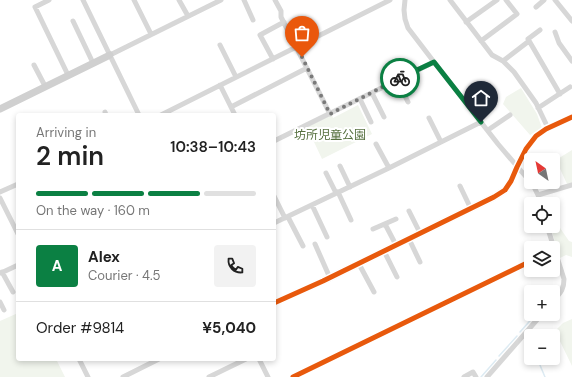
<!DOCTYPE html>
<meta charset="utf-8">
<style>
body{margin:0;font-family:"DM Sans","Noto Sans JP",sans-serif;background:#f2f2f2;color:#222;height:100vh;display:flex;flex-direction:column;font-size:15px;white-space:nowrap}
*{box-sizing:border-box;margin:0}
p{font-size:13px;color:#767676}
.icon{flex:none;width:22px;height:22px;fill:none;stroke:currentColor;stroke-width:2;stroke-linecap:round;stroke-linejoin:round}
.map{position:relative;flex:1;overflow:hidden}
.details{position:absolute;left:16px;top:113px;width:260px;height:248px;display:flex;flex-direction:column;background:#fff;border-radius:4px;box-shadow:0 2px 6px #0003}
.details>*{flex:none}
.needle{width:26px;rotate:327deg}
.tools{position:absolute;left:524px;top:153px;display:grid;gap:8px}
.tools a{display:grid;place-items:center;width:36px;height:36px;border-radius:4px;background:#fff;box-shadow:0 2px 6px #0003;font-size:20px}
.pin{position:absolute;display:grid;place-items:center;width:34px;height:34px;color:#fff;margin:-41px -17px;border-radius:50% 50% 50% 0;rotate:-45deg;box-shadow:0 0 4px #0007}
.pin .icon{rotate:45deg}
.courier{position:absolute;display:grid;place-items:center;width:40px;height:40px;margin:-20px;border:3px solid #0b8043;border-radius:50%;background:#fff;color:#222;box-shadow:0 1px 5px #0007}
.headline em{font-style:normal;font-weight:600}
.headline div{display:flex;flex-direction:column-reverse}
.headline{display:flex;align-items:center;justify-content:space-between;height:68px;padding:0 20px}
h1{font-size:26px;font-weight:600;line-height:30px}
.bar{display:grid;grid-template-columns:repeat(4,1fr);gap:6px 4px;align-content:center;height:48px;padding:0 20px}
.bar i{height:5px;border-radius:3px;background:#e0e0e0}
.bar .on{background:#0b8043}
.bar p{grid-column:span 4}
.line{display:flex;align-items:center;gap:10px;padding:0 20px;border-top:1px solid #e0e0e0}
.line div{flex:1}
.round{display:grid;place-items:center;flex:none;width:42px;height:42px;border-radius:4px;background:#f2f2f2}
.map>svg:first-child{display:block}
</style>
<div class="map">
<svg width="572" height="377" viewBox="0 0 572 377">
<rect width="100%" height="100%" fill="#fff"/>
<path fill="#f1f5ed" d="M 521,88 L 537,114 L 542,128 L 530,135 L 503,104 L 506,97 Z
M 358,105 L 372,134 L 322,159 L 307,127 L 332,115 L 333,118 Z
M 572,150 L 572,183 L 567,184 L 556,160 Z
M 553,219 L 554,219 L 569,241 L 572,242 L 572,257 L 566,255 L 560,258 L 550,226 L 553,226 Z
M 18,313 L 18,359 L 56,359 L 65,377 L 0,377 L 0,321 Z
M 572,319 L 572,366 L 555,331 L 563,323 Z"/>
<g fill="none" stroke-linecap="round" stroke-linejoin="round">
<path stroke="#ddebf3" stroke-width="1.5" d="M 553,295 L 558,290
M 520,332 L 536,314
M 499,356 L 517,336
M 537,358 L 545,377
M 481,377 L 496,360"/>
<path stroke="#d7d7d7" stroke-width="5" d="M 49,0 L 35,7 L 68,75
M 83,0 L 139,115
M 134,0 L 151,34
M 179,0 L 188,16
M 244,0 L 253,20
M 275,0 L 281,11 L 281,17 L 330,114
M 405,0 L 404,10 L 405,19 L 408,28 L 434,62 L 498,144 L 533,185 L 538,195 L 541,204
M 450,0 L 492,55 L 503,61 L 514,72 L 536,103 L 548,128
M 555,0 L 572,21
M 536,7 L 544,0
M 73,21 L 93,63
M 466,22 L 497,0
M 540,30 L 528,39 L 560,94
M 555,32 L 559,43 L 572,61
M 481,41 L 517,14 L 506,0
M 220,45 L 236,77
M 110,55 L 221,0
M 273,59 L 260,35 L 284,22
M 503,61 L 529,41
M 34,65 L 45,86
M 397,80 L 408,102
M 220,85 L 235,115
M 372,93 L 384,117
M 360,99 L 371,122
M 231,107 L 307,68
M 538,108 L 570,87
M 105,112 L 106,115
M 161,115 L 390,0
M 429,118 L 441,142
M 488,130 L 510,115
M 274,141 L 434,62
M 376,144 L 389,168
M 340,166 L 350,187
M 517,167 C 522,156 527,145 535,137 C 543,128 561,122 572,117
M 326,173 L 335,191 L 338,192 L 351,220
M 460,186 L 471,209
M 0,192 L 18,184
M 538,195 L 572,185
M 274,196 L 285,218
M 0,198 L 18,234
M 312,205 L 327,237
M 409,211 L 420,233
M 288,217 L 303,246
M 274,223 L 389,168 L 481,122
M 385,224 L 396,245
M 547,226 L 564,279 C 564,290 560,293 553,301
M 373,229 L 396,219
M 409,239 L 420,262
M 315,244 L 330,278
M 384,251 L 397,277
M 359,264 L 374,292
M 2,272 L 13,292
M 1,273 L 18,265
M 0,302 L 4,310
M 79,359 L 88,377
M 259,359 L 268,377
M 123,377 L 159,359
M 209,377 L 246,359
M 293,377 L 531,261
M 464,377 L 473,372 L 476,377
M 487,377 L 542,314"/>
<path stroke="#d0d0d0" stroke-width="7" d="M 0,109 L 110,55
M 274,303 L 323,281 L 494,197 L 505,190 L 511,181 L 517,167"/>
<g stroke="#fff" stroke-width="8">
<path id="cycleway" d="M 274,303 L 323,281 L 494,197 L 505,190 L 511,181 L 517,167 L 526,149 L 536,136 L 546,129 L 572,117
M 293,377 L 531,261"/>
</g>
<use href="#cycleway" stroke="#e8590c" stroke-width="5"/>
</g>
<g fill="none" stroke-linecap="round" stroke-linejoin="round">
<path stroke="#7a7a7a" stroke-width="4" stroke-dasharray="0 7.2" d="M 302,57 L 330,114 L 400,78"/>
<path stroke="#0b8043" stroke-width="5" d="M 400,78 L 434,62 L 481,122"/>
</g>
<g text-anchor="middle" stroke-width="4" stroke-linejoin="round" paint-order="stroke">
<g font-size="12" fill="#56703f" stroke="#fff">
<text x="330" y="139">坊所児童公園</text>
</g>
</g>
</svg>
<div class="tools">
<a><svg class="needle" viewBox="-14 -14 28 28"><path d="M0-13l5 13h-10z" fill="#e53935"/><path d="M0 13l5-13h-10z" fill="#767676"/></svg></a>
<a><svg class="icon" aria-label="locate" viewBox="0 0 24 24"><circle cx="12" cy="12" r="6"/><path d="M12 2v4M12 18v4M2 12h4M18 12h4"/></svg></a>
<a><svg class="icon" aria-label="layers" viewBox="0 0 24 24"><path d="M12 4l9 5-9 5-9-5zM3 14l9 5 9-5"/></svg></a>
<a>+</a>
<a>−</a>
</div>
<div class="pin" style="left:302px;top:57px;background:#ea580c"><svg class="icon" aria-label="bag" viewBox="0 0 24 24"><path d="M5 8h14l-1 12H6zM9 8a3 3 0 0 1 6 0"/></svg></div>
<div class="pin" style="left:481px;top:122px;background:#1f2937"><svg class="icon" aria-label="home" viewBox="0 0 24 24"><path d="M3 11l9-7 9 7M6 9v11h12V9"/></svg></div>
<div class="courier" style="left:400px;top:78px"><svg class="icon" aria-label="bike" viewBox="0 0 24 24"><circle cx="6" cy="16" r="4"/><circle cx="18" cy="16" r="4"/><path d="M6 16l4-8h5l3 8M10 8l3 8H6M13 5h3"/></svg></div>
<section class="details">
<div class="headline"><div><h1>2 min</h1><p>Arriving in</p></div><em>10:38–10:43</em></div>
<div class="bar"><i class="on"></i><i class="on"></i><i class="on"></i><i></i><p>On the way · 160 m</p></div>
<div class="line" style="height:72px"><b class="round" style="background:#0b8043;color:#fff">A</b><div><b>Alex</b><p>Courier · 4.5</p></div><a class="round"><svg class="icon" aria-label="phone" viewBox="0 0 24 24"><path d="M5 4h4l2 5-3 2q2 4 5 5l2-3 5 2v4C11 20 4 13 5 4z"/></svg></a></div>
<div class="line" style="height:52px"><div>Order #9814</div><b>¥5,040</b></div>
</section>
</div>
